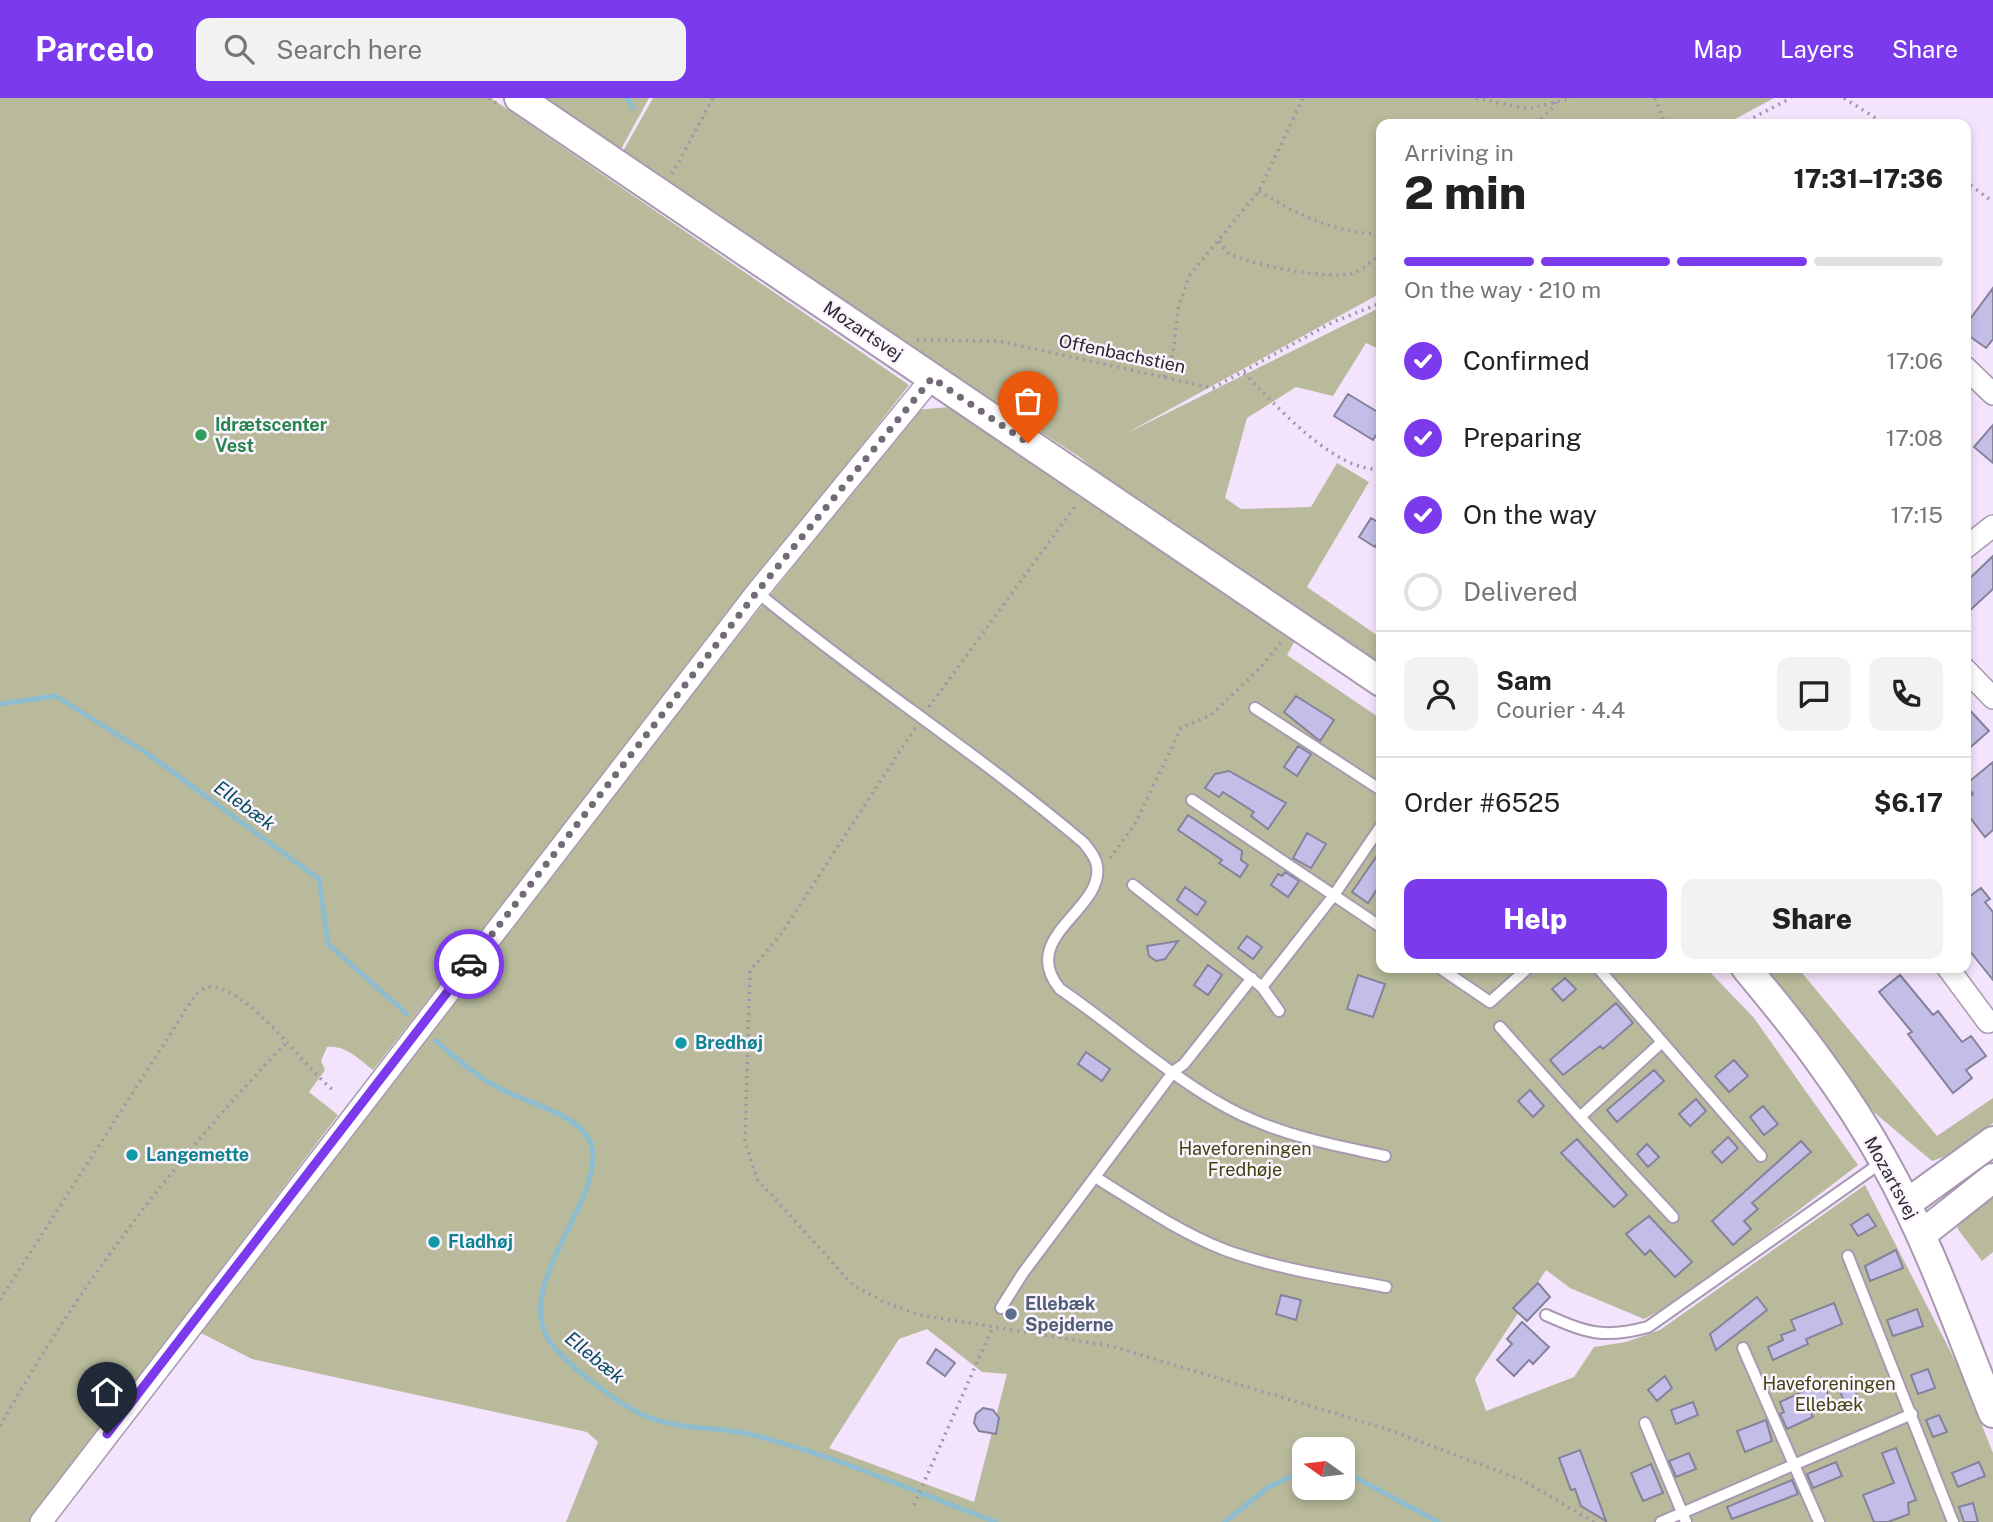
<!DOCTYPE html>
<meta charset="utf-8">
<style>
body{margin:0;font-family:"Public Sans",sans-serif;background:#f2f2f2;color:#222;height:100vh;display:flex;flex-direction:column;font-size:26px;white-space:nowrap}
*{box-sizing:border-box;margin:0}
p{font-size:23px;color:#767676}
.icon{flex:none;width:38px;height:38px;fill:none;stroke:currentColor;stroke-width:2;stroke-linecap:round;stroke-linejoin:round}
.map{position:relative;flex:1;overflow:hidden}
.side{position:absolute;left:1376px;top:21px;width:595px;height:854px;display:flex;flex-direction:column;background:#fff;border-radius:14px;box-shadow:0 4px 10px #0003}
.side>*{flex:none}
.needle{width:46px;rotate:284deg}
.controls{position:absolute;left:1292px;top:1339px;display:grid;gap:14px}
.controls a{display:grid;place-items:center;width:63px;height:63px;border-radius:14px;background:#fff;box-shadow:0 4px 10px #0003;font-size:35px}
.pin{position:absolute;display:grid;place-items:center;width:60px;height:60px;color:#fff;margin:-72px -30px;border-radius:50% 50% 50% 0;rotate:-45deg;box-shadow:0 0 7px #0007}
.pin .icon{rotate:45deg}
.courier{position:absolute;display:grid;place-items:center;width:70px;height:70px;margin:-35px;border:5px solid #7c3aed;border-radius:50%;background:#fff;color:#222;box-shadow:0 2px 9px #0007}
.head em{font-style:normal;font-weight:800}
.head div{display:flex;flex-direction:column-reverse}
.head{display:flex;align-items:center;justify-content:space-between;height:119px;padding:0 28px}
h1{font-size:46px;font-weight:800;line-height:52px}
.bar{display:grid;grid-template-columns:repeat(4,1fr);gap:10px 7px;align-content:center;height:84px;padding:0 28px}
.bar i{height:9px;border-radius:5px;background:#e0e0e0}
.bar .active{background:#7c3aed}
.bar p{grid-column:span 4}
.line{display:flex;align-items:center;gap:18px;padding:0 28px;border-top:2px solid #e0e0e0}
.line div{flex:1}
.round{display:grid;place-items:center;flex:none;width:74px;height:74px;border-radius:14px;background:#f2f2f2}
ol{padding:0 28px;list-style:none}
li{display:flex;align-items:center;gap:21px;height:77px}
li p{margin-inline-start:auto}
li .icon{padding:7px;border-radius:50%;background:#7c3aed;color:#fff;stroke-width:4}
li:last-child{color:#767676}
li i{width:38px;height:38px;border:4px solid #e0e0e0;border-radius:50%}
.cta{display:flex;gap:14px;margin-top:auto;padding:14px 28px}
.cta a{flex:1;height:80px;border-radius:14px;background:#7c3aed;color:#fff;font-size:28px;font-weight:800;line-height:80px;text-align:center}
.cta a+a{background:#f2f2f2;color:#222}
header{display:flex;align-items:center;gap:42px;box-sizing:border-box;height:98px;padding:0 35px;background:#7c3aed;color:#fff}
header strong{font-size:33px}
nav{display:flex;gap:38px;margin-inline-start:auto;font-size:24px}
.search{width:490px;height:63px;background:#f2f2f2;display:flex;align-items:center;gap:18px;box-sizing:border-box;padding:0 24px;border-radius:14px;color:#767676;font-size:26px}
.map>svg:first-child{display:block}
</style>
<header>
<strong>Parcelo</strong>
<div class="search"><svg class="icon" aria-label="search" viewBox="0 0 24 24"><circle cx="10" cy="10" r="6"/><path d="M15 15l6 6"/></svg>Search here</div>
<nav><a>Map</a><a>Layers</a><a>Share</a></nav>
</header>
<div class="map">
<svg width="1993" height="1424" viewBox="0 0 1993 1424">
<rect width="100%" height="100%" fill="#f4e3fc"/>
<path fill="#b8ba9b" fill-rule="evenodd" d="M 0,0 L 491,0 L 909,287 L 373,972 C 360,962 345,946 327,949 L 321,963 L 325,972 L 309,994 L 338,1017 L 29,1424 L 0,1424 Z
M 542,0 L 649,0 L 620,53 Z
M 653,0 L 1774,0 L 1726,26 L 1381,26 L 1381,195 L 1123,337 L 1381,209 L 1381,252 L 1366,245 L 1333,298 L 1296,289 L 1247,320 L 1225,400 L 1241,411 L 1311,409 L 1337,365 L 1369,384 L 1307,489 L 1381,540 L 1381,578 L 1117,393 L 1081,360 L 853,213 L 622,55 Z
M 949,309 L 1296,541 L 1287,557 L 1381,621 L 1381,870 L 1706,870 L 1754,920 L 1858,1067 L 1679,1203 L 1644,1221 L 1570,1190 L 1546,1172 L 1475,1281 L 1486,1313 L 1574,1279 L 1594,1249 L 1626,1244 L 1660,1232 L 1865,1087 L 1959,1270 L 1993,1355 L 1993,1424 L 566,1424 L 598,1344 L 587,1334 L 252,1261 L 199,1234 L 458,892 L 917,312 ZM 927,1231 L 982,1274 L 1007,1276 L 974,1404 L 829,1350 L 899,1241 ZM 1304,1351 L 1342,1351 L 1342,1390 L 1304,1390 Z
M 1757,870 L 1798,870 L 1937,1038 L 1993,1000 L 1993,1025 L 1946,1058 L 1932,1063 L 1870,1011 Z
M 1993,1093 L 1993,1154 L 1982,1163 L 1957,1130 L 1965,1116 Z"/>
<g fill="none" stroke-linecap="round" stroke-linejoin="round">
<path stroke="#8dbdcf" stroke-width="5" d="M 627,0 L 633,10
M 0,606 L 56,598 L 148,656 L 319,781 L 328,846 L 407,916
M 436,943 C 456,960 476,978 499,990 C 527,1006 593,1018 593,1057 C 593,1114 520,1183 546,1237 C 558,1262 622,1309 648,1319 C 683,1333 721,1328 757,1338 C 839,1359 917,1395 996,1424
M 1342,1372 L 1438,1424
M 1225,1424 L 1267,1390 L 1304,1372"/>
</g>
<path fill="#c3bee7" stroke="#85829b" stroke-width="2" d="M 1993,190 L 1993,241 L 1986,250 L 1965,235 L 1965,228 Z
M 1348,296 L 1381,316 L 1381,330 L 1373,342 L 1334,318 Z
M 1993,327 L 1993,365 L 1974,349 Z
M 1371,420 L 1381,426 L 1381,440 L 1375,449 L 1359,439 Z
M 1993,458 L 1993,491 L 1965,517 L 1965,485 Z
M 1296,598 L 1334,622 L 1320,643 L 1284,614 Z
M 1965,607 L 1989,633 L 1965,654 Z
M 1298,648 L 1311,656 L 1297,678 L 1284,669 Z
M 1993,664 L 1993,732 L 1985,739 L 1965,713 L 1965,703 L 1973,696 L 1965,687 Z
M 1229,673 L 1286,705 L 1268,731 L 1251,718 L 1254,714 L 1223,694 L 1219,699 L 1205,690 L 1215,676 Z
M 1188,717 L 1242,753 L 1241,762 L 1248,767 L 1240,779 L 1219,765 L 1222,762 L 1178,732 Z
M 1307,735 L 1326,746 L 1311,770 L 1293,760 Z
M 1381,752 L 1381,785 L 1368,805 L 1352,794 Z
M 1285,774 L 1299,783 L 1288,799 L 1271,787 L 1278,776 L 1282,778 Z
M 1185,789 L 1206,804 L 1197,817 L 1177,802 Z
M 1981,790 L 1990,801 L 1985,804 L 1993,814 L 1993,882 L 1965,847 L 1965,802 Z
M 1247,838 L 1262,849 L 1253,861 L 1238,850 Z
M 1178,843 L 1165,861 L 1156,863 L 1149,858 L 1147,848 Z
M 1208,867 L 1222,877 L 1208,897 L 1194,887 Z
M 1358,877 L 1385,886 L 1373,919 L 1347,911 Z
M 1900,877 L 1933,917 L 1938,913 L 1962,944 L 1971,938 L 1986,958 L 1966,972 L 1972,980 L 1953,995 L 1908,936 L 1912,934 L 1879,894 Z
M 1565,880 L 1576,891 L 1563,903 L 1552,891 Z
M 1616,905 L 1633,925 L 1603,951 L 1600,948 L 1563,977 L 1550,962 Z
M 1086,954 L 1110,971 L 1102,983 L 1078,966 Z
M 1734,962 L 1748,978 L 1729,994 L 1715,978 Z
M 1654,972 L 1664,983 L 1617,1024 L 1607,1012 Z
M 1530,992 L 1544,1008 L 1533,1019 L 1518,1003 Z
M 1696,1001 L 1706,1013 L 1690,1028 L 1679,1016 Z
M 1763,1008 L 1778,1026 L 1764,1037 L 1750,1019 Z
M 1728,1039 L 1738,1050 L 1722,1065 L 1712,1054 Z
M 1577,1041 L 1627,1097 L 1614,1109 L 1561,1055 Z
M 1801,1043 L 1811,1054 L 1752,1105 L 1758,1111 L 1744,1123 L 1751,1131 L 1733,1147 L 1712,1123 Z
M 1647,1046 L 1659,1059 L 1648,1069 L 1637,1056 Z
M 1868,1116 L 1876,1128 L 1858,1138 L 1851,1127 Z
M 1649,1118 L 1692,1164 L 1675,1179 L 1650,1152 L 1645,1157 L 1626,1136 Z
M 1896,1152 L 1903,1170 L 1870,1183 L 1865,1168 Z
M 1538,1185 L 1550,1199 L 1527,1223 L 1513,1210 Z
M 1281,1197 L 1301,1202 L 1296,1222 L 1276,1216 Z
M 1757,1199 L 1767,1212 L 1716,1252 L 1710,1236 Z
M 1834,1205 L 1842,1226 L 1806,1241 L 1808,1246 L 1773,1262 L 1768,1249 L 1783,1242 L 1781,1237 L 1795,1232 L 1791,1222 Z
M 1917,1211 L 1923,1228 L 1893,1238 L 1887,1222 Z
M 1522,1224 L 1549,1249 L 1533,1266 L 1529,1262 L 1514,1278 L 1497,1262 L 1512,1246 L 1507,1241 Z
M 936,1251 L 955,1265 L 945,1278 L 927,1265 Z
M 1928,1271 L 1935,1290 L 1918,1296 L 1911,1277 Z
M 1665,1278 L 1672,1290 L 1657,1303 L 1648,1292 Z
M 1852,1283 L 1861,1310 L 1848,1314 L 1838,1288 Z
M 1823,1284 L 1830,1301 L 1809,1310 L 1813,1319 L 1787,1331 L 1780,1316 L 1784,1314 L 1780,1304 Z
M 1693,1304 L 1698,1317 L 1676,1326 L 1671,1312 Z
M 983,1310 L 993,1312 L 999,1320 L 996,1336 L 979,1333 L 974,1325 L 976,1316 Z
M 1939,1317 L 1947,1334 L 1933,1339 L 1926,1322 Z
M 1766,1322 L 1772,1343 L 1745,1354 L 1737,1333 Z
M 1896,1350 L 1916,1402 L 1908,1405 L 1909,1416 L 1888,1424 L 1874,1424 L 1863,1397 L 1894,1385 L 1882,1355 Z
M 1580,1352 L 1606,1423 L 1581,1408 L 1575,1391 L 1571,1392 L 1559,1360 Z
M 1689,1355 L 1696,1371 L 1676,1379 L 1669,1363 Z
M 1836,1364 L 1842,1378 L 1813,1390 L 1807,1376 Z
M 1979,1364 L 1985,1378 L 1958,1389 L 1952,1375 Z
M 1651,1366 L 1663,1395 L 1643,1403 L 1631,1375 Z
M 1792,1382 L 1798,1396 L 1732,1421 L 1727,1409 Z
M 1973,1405 L 1978,1424 L 1964,1424 L 1959,1409 Z"/>
<g fill="none" stroke-linecap="round" stroke-linejoin="round">
<g stroke="#a999b0" stroke-width="14">
<path id="service" d="M 757,494 C 863,582 979,656 1084,745 C 1089,752 1096,759 1097,768 C 1104,812 1017,839 1060,891 C 1119,931 1187,994 1251,1021 C 1294,1040 1339,1048 1385,1058
M 1255,610 L 1381,692
M 1192,702 L 1381,829
M 1133,787 L 1262,889 L 1334,797 L 1381,728
M 1440,870 L 1490,904 L 1528,870
M 1598,870 L 1761,1058
M 1262,889 L 1279,913
M 1500,929 L 1580,1019 L 1662,944
M 1580,1019 L 1673,1119
M 1095,1079 C 1137,1105 1179,1134 1225,1152 C 1277,1171 1333,1179 1386,1189
M 1848,1158 L 1953,1424
M 1001,1210 L 1023,1175 L 1174,973 L 1184,966 L 1252,880
M 1546,1217 C 1587,1235 1603,1241 1648,1229 L 1882,1064
M 1743,1250 L 1819,1424
M 1645,1325 L 1686,1424
M 1661,1424 L 1912,1316"/>
</g>
<g stroke="#a999b0" stroke-width="24">
<path id="minor" d="M 1965,269 L 1993,296
M 1965,450 L 1993,428
M 1965,571 L 1993,600
M 1948,870 L 1988,924
M 41,1424 L 757,494 L 932,280"/>
</g>
<g stroke="#a999b0" stroke-width="32">
<path id="tertiary" d="M 519,0 L 1381,584
M 1746,870 C 1797,931 1846,994 1885,1065 C 1929,1144 1959,1231 1993,1315
M 1906,1106 L 1993,1043
M 1921,1137 L 1993,1080"/>
</g>
<path stroke="#a194a7" stroke-width="3.5" stroke-dasharray="2 5" stroke-linecap="butt" d="M 489,0 L 496,5
M 1476,0 L 1528,11 L 1572,0
M 1655,0 L 1665,26
M 1844,0 L 1885,26
M 1536,26 L 1555,7 L 1555,0
M 1741,26 L 1791,0
M 672,76 L 713,0
M 1965,83 L 1993,104
M 1259,93 C 1298,117 1334,135 1381,136
M 1219,143 C 1223,150 1227,155 1234,158 C 1259,168 1328,182 1353,175 C 1363,172 1373,162 1381,156
M 917,242 L 999,243 L 1213,290 L 1333,224 L 1381,205
M 1244,275 C 1275,306 1335,375 1381,371
M 1164,279 L 1173,255 L 1178,211 L 1189,178 L 1259,93 L 1303,0
M 929,609 L 1077,406
M 915,630 L 781,836 L 750,873 L 745,1043 L 757,1081 L 853,1187 L 884,1204 L 920,1217 L 1111,1248 L 1384,1330 L 1522,1382 L 1594,1424
M 1110,760 L 1135,726 L 1181,630 L 1211,617 L 1255,575 L 1281,545
M 0,1202 L 196,896 C 202,891 207,888 215,889 C 256,898 301,966 333,992
M 0,1328 C 77,1190 177,1058 287,944
M 914,1407 L 993,1228"/>
<use href="#service" stroke="#fff" stroke-width="10"/>
<use href="#minor" stroke="#fff" stroke-width="21"/>
<use href="#tertiary" stroke="#fff" stroke-width="28"/>
</g>
<g fill="none" stroke-linecap="round" stroke-linejoin="round">
<path stroke="#736977" stroke-width="7" stroke-dasharray="0 12.6" d="M 469,866 L 757,494 L 932,280 L 1028,345"/>
<path stroke="#7c3aed" stroke-width="9" d="M 107,1336 L 469,866"/>
</g>
<circle fill="#2e9e5b" stroke="#fbf4fe" stroke-width="2.5" cx="201" cy="337" r="7"/>
<g fill="#0f9aa8" stroke="#fbf4fe" stroke-width="2.5">
<circle cx="681" cy="945" r="7"/>
<circle cx="132" cy="1057" r="7"/>
<circle cx="434" cy="1144" r="7"/>
</g>
<circle fill="#5c6f8a" stroke="#fbf4fe" stroke-width="2.5" cx="1011" cy="1216" r="7"/>
<g text-anchor="middle" stroke-width="5" stroke-linejoin="round" paint-order="stroke">
<g font-size="18" fill="#2d2730" stroke="#fbf4fe">
<text transform="translate(863 233) rotate(34)" y="6">Mozartsvej</text>
<text transform="translate(1122 256) rotate(12)" y="6">Offenbachstien</text>
<text transform="translate(1891 1080) rotate(61)" y="6">Mozartsvej</text>
</g>
<g font-size="18" font-weight="bold" fill="#27864d" stroke="#fbf4fe" text-anchor="start">
<text x="215" y="333">Idrætscenter<tspan x="215" dy="21">Vest</tspan></text>
</g>
<g font-size="18" font-weight="bold" fill="#0d838f" stroke="#fbf4fe" text-anchor="start">
<text x="695" y="951">Bredhøj</text>
<text x="146" y="1063">Langemette</text>
<text x="448" y="1150">Fladhøj</text>
</g>
<g font-size="18" fill="#3f410f" stroke="#fbf4fe">
<text x="1245" y="1057">Haveforeningen<tspan x="1245" dy="21">Fredhøje</tspan></text>
<text x="1829" y="1292">Haveforeningen<tspan x="1829" dy="21">Ellebæk</tspan></text>
</g>
<g font-size="18" font-weight="bold" fill="#4e5e75" stroke="#fbf4fe" text-anchor="start">
<text x="1025" y="1212">Ellebæk<tspan x="1025" dy="21">Spejderne</tspan></text>
</g>
<g font-size="19" font-style="italic" fill="#0a4e61" stroke="#fbf4fe">
<text transform="translate(245 707) rotate(36)" y="7">Ellebæk</text>
<text transform="translate(595 1259) rotate(39)" y="7">Ellebæk</text>
</g>
</g>
</svg>
<div class="controls">
<a><svg class="needle" viewBox="-14 -14 28 28"><path d="M0-13l5 13h-10z" fill="#e53935"/><path d="M0 13l5-13h-10z" fill="#767676"/></svg></a>
</div>
<div class="pin" style="left:1028px;top:345px;background:#ea580c"><svg class="icon" aria-label="bag" viewBox="0 0 24 24"><path d="M5 8h14l-1 12H6zM9 8a3 3 0 0 1 6 0"/></svg></div>
<div class="pin" style="left:107px;top:1336px;background:#1f2937"><svg class="icon" aria-label="home" viewBox="0 0 24 24"><path d="M3 11l9-7 9 7M6 9v11h12V9"/></svg></div>
<div class="courier" style="left:469px;top:866px"><svg class="icon" aria-label="car" viewBox="0 0 24 24"><path d="M5 17H2v-5l4-1 3-4h7l3 4 3 1v5h-3M9 17h6M6 11h13"/><circle cx="7" cy="17" r="2"/><circle cx="17" cy="17" r="2"/></svg></div>
<section class="side">
<div class="head"><div><h1>2 min</h1><p>Arriving in</p></div><em>17:31–17:36</em></div>
<div class="bar"><i class="active"></i><i class="active"></i><i class="active"></i><i></i><p>On the way · 210 m</p></div>
<ol>
<li><svg class="icon" aria-label="check" viewBox="0 0 24 24"><path d="M5 12l5 5 9-10"/></svg>Confirmed<p>17:06</p></li>
<li><svg class="icon" aria-label="check" viewBox="0 0 24 24"><path d="M5 12l5 5 9-10"/></svg>Preparing<p>17:08</p></li>
<li><svg class="icon" aria-label="check" viewBox="0 0 24 24"><path d="M5 12l5 5 9-10"/></svg>On the way<p>17:15</p></li>
<li><i></i>Delivered</li>
</ol>
<div class="line" style="height:126px"><a class="round"><svg class="icon" aria-label="person" viewBox="0 0 24 24"><circle cx="12" cy="8" r="4"/><path d="M4 21q1-7 8-7t8 7"/></svg></a><div><b>Sam</b><p>Courier · 4.4</p></div><a class="round"><svg class="icon" aria-label="chat" viewBox="0 0 24 24"><path d="M4 5h16v11H9l-5 4z"/></svg></a><a class="round"><svg class="icon" aria-label="phone" viewBox="0 0 24 24"><path d="M5 4h4l2 5-3 2q2 4 5 5l2-3 5 2v4C11 20 4 13 5 4z"/></svg></a></div>
<div class="line" style="height:91px"><div>Order #6525</div><b>$6.17</b></div>
<div class="cta"><a>Help</a><a>Share</a></div>
</section>
</div>
